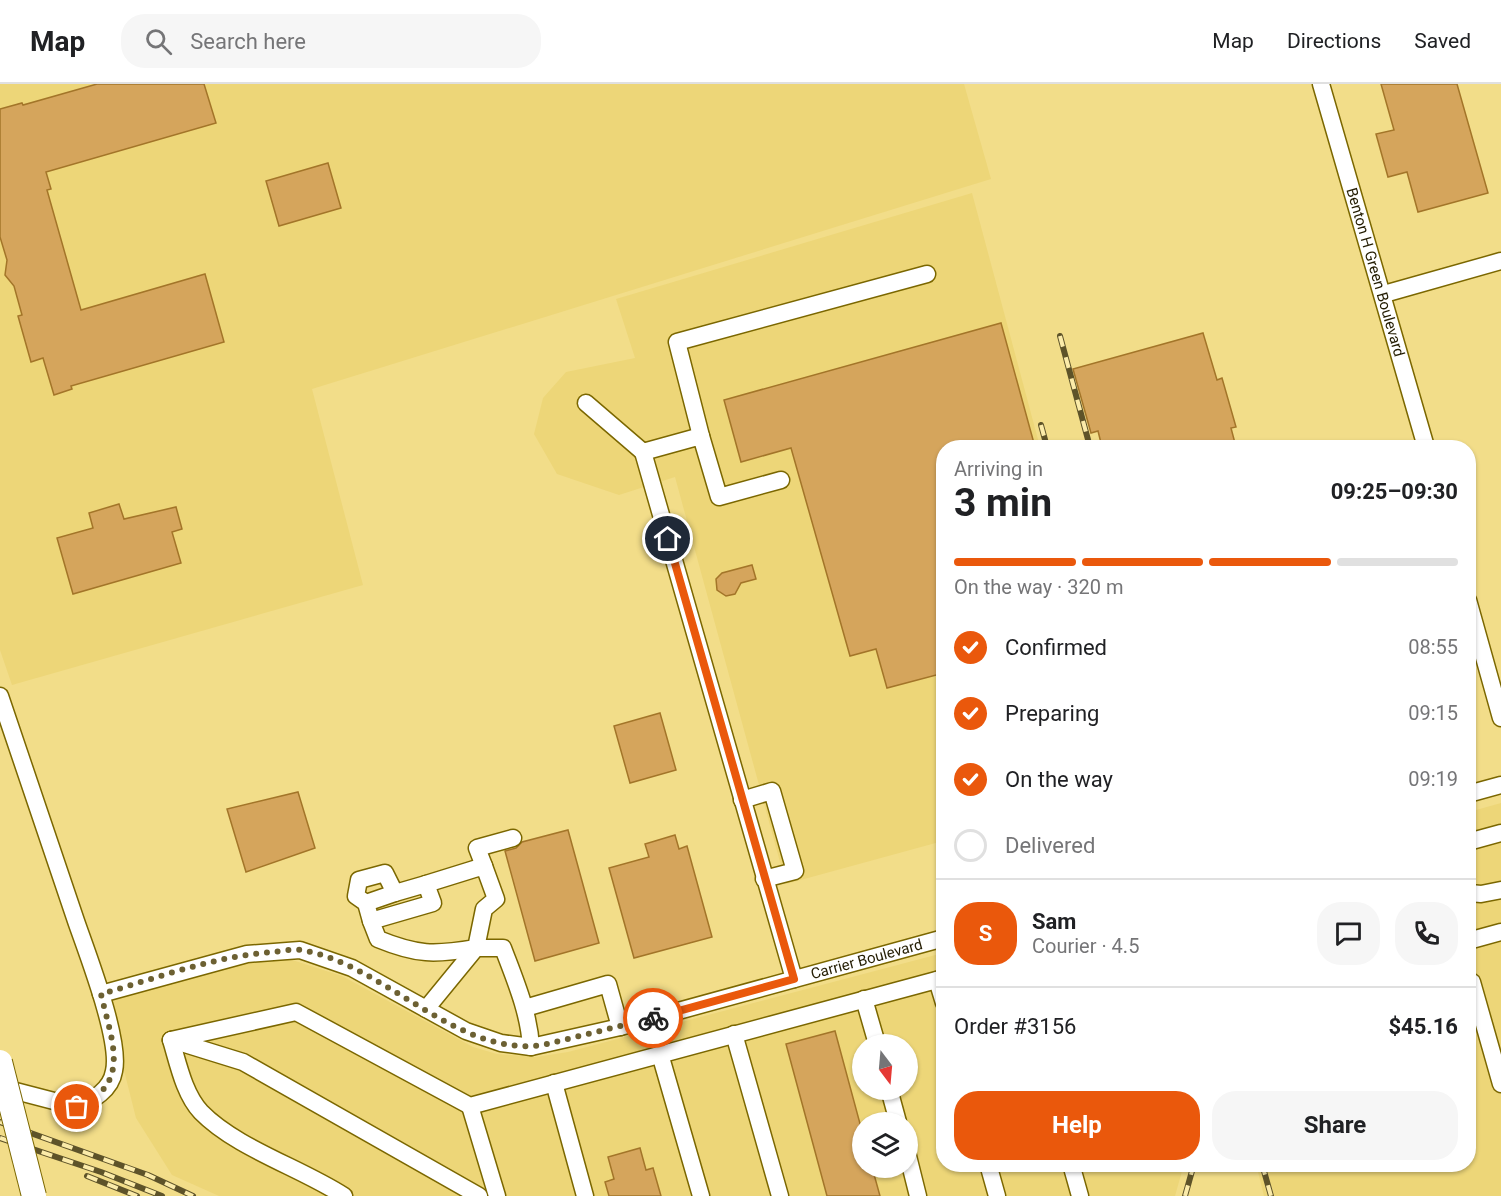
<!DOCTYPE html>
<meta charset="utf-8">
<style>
body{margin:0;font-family:Roboto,sans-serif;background:#f6f6f6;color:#202124;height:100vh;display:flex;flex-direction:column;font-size:22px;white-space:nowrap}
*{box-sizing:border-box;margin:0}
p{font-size:20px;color:#757577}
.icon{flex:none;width:33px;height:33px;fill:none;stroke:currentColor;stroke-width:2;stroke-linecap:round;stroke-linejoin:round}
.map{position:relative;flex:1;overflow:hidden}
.side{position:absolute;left:936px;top:356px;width:540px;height:732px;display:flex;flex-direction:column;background:#fff;border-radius:24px;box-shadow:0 2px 4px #0004}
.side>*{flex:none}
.needle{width:39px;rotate:164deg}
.buttons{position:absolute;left:852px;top:950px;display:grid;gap:12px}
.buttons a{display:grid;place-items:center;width:66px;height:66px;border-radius:50%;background:#fff;box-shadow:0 2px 4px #0004;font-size:30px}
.pin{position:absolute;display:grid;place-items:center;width:51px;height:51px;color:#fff;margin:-26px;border:3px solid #fff;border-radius:50%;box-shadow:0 2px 6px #0007}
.courier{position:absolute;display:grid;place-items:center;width:60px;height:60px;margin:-30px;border:4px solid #ea580c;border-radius:50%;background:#fff;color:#222;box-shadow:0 2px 8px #0007}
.headline em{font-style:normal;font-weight:700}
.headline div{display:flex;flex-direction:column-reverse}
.headline{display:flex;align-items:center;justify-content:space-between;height:102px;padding:0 18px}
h1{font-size:39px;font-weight:700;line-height:45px}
.bar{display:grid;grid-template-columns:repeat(4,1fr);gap:9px 6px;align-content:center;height:72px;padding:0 18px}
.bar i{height:8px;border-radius:4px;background:#e0e0e0}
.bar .active{background:#ea580c}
.bar p{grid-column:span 4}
.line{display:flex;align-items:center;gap:15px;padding:0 18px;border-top:2px solid #e0e0e0}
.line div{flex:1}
.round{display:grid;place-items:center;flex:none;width:63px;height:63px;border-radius:24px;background:#f6f6f6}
ol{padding:0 18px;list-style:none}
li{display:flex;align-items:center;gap:18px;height:66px}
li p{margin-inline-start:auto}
li .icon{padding:6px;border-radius:50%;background:#ea580c;color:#fff;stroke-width:4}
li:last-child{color:#757577}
li i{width:33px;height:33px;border:3px solid #e0e0e0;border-radius:50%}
.action{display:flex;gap:12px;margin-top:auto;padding:12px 18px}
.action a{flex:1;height:69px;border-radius:24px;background:#ea580c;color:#fff;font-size:24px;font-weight:700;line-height:69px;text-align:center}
.action a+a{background:#f6f6f6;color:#202124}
header{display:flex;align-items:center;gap:36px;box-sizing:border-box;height:84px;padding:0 30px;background:#fff;border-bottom:2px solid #e0e0e0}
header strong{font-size:28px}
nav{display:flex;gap:33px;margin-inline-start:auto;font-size:21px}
.search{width:420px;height:54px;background:#f6f6f6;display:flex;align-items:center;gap:15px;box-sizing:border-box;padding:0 21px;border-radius:24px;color:#757577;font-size:22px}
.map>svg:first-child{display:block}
</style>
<header>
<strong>Map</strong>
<div class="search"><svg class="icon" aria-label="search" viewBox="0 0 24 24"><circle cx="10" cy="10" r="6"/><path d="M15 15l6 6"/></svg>Search here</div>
<nav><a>Map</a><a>Directions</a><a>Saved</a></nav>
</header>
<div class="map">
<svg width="1501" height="1112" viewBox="0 0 1501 1112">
<rect width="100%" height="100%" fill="#f2dd89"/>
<path fill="#edd678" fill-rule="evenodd" d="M 0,0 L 964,0 L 991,95 L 312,305 L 363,501 L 12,601 L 0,566 Z
M 972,109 L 1040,363 L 944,363 L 943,757 L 786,800 L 675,393 L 619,411 L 557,390 L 534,350 L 543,314 L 566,288 L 635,274 L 616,215 Z
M 1501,719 L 1501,1112 L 1264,1112 L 1256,1080 L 1468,1080 L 1469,728 Z
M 943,869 L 944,1080 L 1184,1080 L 1175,1112 L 219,1112 L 172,1091 L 136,1034 L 105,911 L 253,877 L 286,874 L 342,892 L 473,963 L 497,970 L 536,973 L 568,968 ZM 862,960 L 908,960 L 908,1005 L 862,1005 ZM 862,1038 L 908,1038 L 908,1083 L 862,1083 Z"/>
<path fill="#d5a55c" stroke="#a37529" stroke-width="1.5" d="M 97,0 L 204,0 L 216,39 L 46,88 L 51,105 L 47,106 L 81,226 L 205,190 L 224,258 L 71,302 L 72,305 L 54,311 L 43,274 L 31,278 L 18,232 L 22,231 L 14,202 L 5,191 L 7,176 L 0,153 L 0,25 L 22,19 L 23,21 Z
M 1381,0 L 1457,0 L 1488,109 L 1418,128 L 1407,88 L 1388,93 L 1376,50 L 1394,46 Z
M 328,79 L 341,124 L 279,142 L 266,97 Z
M 1001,239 L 1035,363 L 944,363 L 944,589 L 887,604 L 876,565 L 850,572 L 791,364 L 741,378 L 724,316 Z
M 1203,249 L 1217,296 L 1222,294 L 1236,343 L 1231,344 L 1236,363 L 1102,363 L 1098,347 L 1091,349 L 1073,285 Z
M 119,420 L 124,435 L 176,423 L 182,445 L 172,448 L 181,479 L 73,510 L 57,454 L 93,444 L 89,429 Z
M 752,481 L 756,495 L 741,499 L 735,510 L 726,512 L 717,506 L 716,495 L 722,489 Z
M 660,629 L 676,686 L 630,699 L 614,642 Z
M 298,708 L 315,764 L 246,788 L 227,725 Z
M 568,746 L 599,859 L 535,877 L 505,767 L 516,764 L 522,758 Z
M 675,751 L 679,765 L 687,762 L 712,853 L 634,874 L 609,784 L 649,773 L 645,760 Z
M 835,947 L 862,1047 L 862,1083 L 872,1083 L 880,1112 L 827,1112 L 786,960 Z
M 640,1064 L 646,1086 L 653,1084 L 661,1112 L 609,1112 L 605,1098 L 614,1095 L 608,1073 Z"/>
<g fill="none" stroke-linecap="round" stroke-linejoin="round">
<g stroke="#7b6700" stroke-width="19">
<g id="minor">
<path id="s1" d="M 1321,0 L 1426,363"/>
<path d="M 1384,210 L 1501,177"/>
<path d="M 586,319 L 643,368"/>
<path d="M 701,352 L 677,258 L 927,190"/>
<path d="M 643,368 L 794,895"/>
<path d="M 643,368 L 701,352 L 719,413 L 781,396"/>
<path d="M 1468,516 L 1501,634"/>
<path d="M 0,612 C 25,687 51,762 76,837 C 87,869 121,956 114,987 C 111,1006 93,1016 77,1023 L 0,1003"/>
<path d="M 1468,710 L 1501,701"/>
<path d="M 742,716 L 772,707 L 795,787 L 764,795"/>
<path d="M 1468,758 L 1501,749"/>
<path d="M 484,782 L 496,815 L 484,825 L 476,864 C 434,871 417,871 378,855 L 371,837 L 433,819 L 426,800 Z"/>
<path d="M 484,782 L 477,764 L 513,754"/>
<path d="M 395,809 L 426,800"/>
<path d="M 1470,809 L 1481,810 L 1501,806"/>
<path d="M 366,819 L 395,809 L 385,789 L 359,796 L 356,812 L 366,819 L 371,837"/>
<path d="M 1468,857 L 1501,848"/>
<path d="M 937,896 L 944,919"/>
<path d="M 1468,896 L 1472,898 L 1501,1000"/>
<path id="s2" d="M 101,910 L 247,870 L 300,866 L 352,884 L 466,947 L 501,959 L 531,963 L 620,943 L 944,854"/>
<path d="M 864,915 L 877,960"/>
<path d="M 525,924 L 608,900 L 620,943"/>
<path d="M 426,925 L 476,864 L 503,864 C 515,896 529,928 531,963"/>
<path d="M 734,950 L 780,1112"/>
<path d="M 171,956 L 296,928 L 470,1022 L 944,894"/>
<path d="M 171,956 C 178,979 184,1010 201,1028 C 236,1064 301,1084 344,1112"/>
<path d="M 172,956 L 243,978 L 479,1112"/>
<path d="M 660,970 L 701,1112"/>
<path d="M 554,999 L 585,1112"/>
<path d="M 889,1005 L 898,1038"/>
<path d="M 470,1022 L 497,1112"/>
<path d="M 908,1072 L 918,1112"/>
<path d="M 988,1080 L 997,1112"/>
<path d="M 1071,1080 L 1080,1112"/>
</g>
</g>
<use href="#minor" stroke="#fff" stroke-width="16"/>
<g stroke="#5e5329" stroke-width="6">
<path id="rail" d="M 1060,252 L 1090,363
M 1041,341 L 1047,363
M 0,1038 L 148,1091 L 193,1112
M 0,1054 L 101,1088 L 162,1112
M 1262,1080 L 1271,1112
M 87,1092 L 137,1112
M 1185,1112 L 1194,1080"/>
</g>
<use href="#rail" stroke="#fbeba9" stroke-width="4" stroke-dasharray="11" stroke-linecap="butt"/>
<g stroke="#7b6700" stroke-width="26" stroke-linecap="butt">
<path id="highway-bridge" d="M 0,978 L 34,1112"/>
</g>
<use href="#highway-bridge" stroke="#fff" stroke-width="24"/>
</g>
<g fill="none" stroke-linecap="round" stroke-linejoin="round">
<path stroke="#6c6032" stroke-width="6" stroke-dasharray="0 10.8" d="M 77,1023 C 133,1000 111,956 101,910 C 157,894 215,872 273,868 C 282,867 292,865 301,866 C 383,879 457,974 543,961 L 653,934"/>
<path stroke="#ea580c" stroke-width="8" d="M 653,934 L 794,895 L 668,455"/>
</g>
<g text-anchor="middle" stroke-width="4.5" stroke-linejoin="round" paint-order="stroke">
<g font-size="15" fill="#241d03" stroke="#fbeba9">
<text dy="5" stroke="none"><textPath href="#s1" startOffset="196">Benton H Green Boulevard</textPath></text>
<text dy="5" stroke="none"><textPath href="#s2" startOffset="804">Carrier Boulevard</textPath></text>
</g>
</g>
</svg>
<div class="buttons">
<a><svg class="needle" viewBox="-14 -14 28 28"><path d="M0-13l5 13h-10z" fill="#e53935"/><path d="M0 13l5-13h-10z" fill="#757577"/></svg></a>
<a><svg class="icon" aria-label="layers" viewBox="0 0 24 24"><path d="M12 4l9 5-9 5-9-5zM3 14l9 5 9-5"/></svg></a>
</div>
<div class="pin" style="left:77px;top:1023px;background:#ea580c"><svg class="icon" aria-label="bag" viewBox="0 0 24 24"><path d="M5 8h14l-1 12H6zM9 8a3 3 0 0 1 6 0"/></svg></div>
<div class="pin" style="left:668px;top:455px;background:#1f2937"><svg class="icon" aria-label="home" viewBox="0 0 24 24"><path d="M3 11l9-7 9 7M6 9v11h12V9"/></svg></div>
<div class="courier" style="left:653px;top:934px"><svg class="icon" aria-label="bike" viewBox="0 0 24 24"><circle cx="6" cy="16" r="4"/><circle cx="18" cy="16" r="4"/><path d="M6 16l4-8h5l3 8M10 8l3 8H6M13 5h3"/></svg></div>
<section class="side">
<div class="headline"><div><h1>3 min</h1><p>Arriving in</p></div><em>09:25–09:30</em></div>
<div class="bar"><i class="active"></i><i class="active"></i><i class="active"></i><i></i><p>On the way · 320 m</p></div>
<ol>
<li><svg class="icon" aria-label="check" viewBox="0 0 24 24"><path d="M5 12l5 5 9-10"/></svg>Confirmed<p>08:55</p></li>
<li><svg class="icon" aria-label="check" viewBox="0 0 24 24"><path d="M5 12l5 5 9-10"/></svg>Preparing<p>09:15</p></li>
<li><svg class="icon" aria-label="check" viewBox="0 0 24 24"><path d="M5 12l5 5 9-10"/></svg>On the way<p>09:19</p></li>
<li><i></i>Delivered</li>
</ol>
<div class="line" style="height:108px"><b class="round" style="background:#ea580c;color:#fff">S</b><div><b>Sam</b><p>Courier · 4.5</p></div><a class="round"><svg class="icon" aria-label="chat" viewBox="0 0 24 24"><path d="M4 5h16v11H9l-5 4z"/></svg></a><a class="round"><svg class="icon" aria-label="phone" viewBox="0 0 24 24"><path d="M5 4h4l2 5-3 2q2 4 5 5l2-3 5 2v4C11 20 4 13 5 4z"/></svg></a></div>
<div class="line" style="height:78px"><div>Order #3156</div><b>$45.16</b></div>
<div class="action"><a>Help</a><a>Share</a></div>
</section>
</div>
